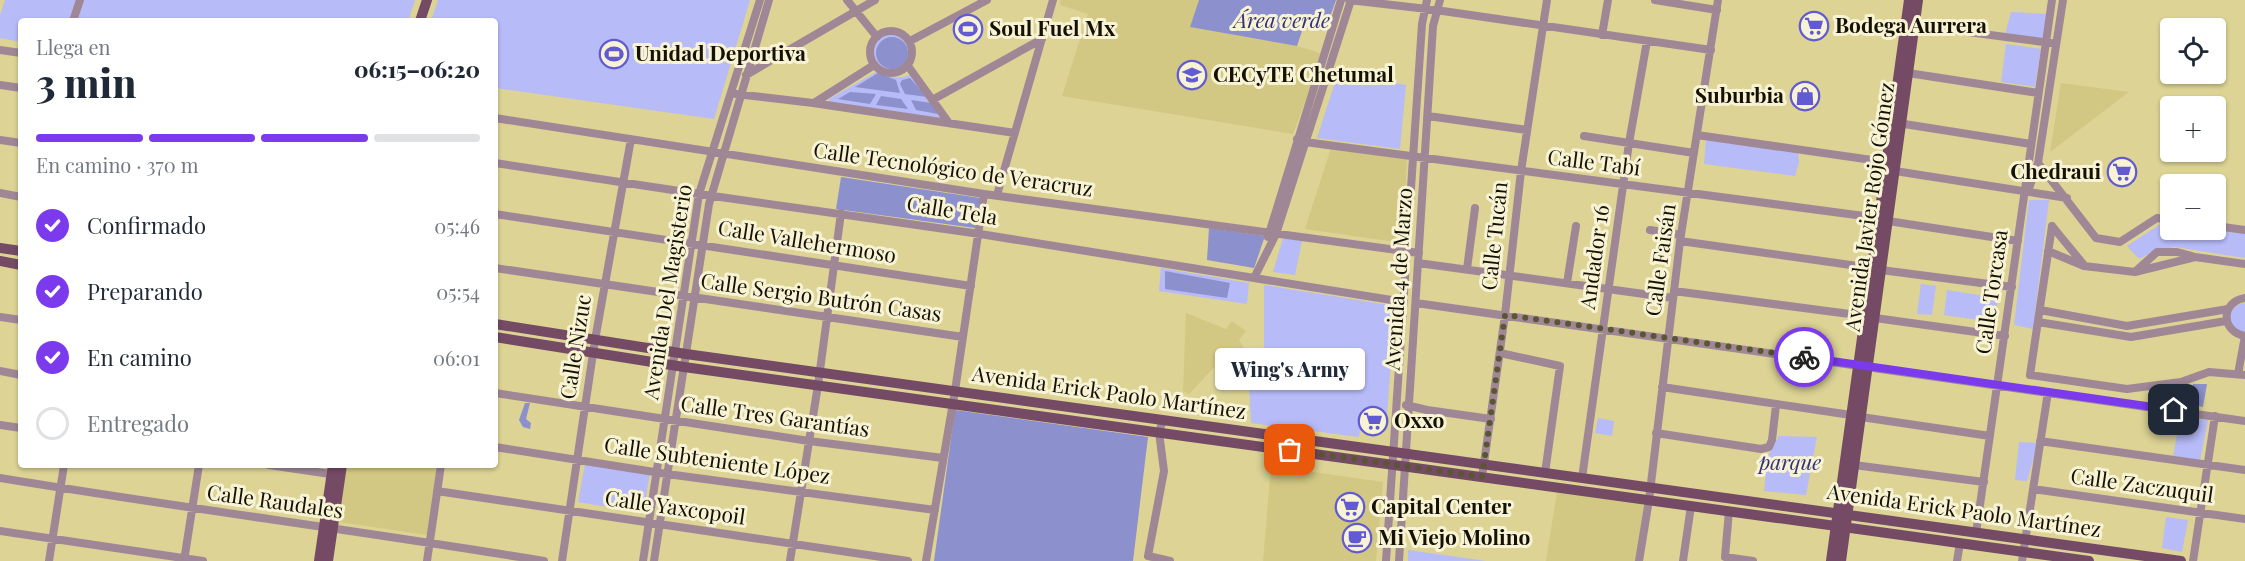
<!DOCTYPE html>
<html lang="es">
<meta charset="utf-8">
<style>
body{margin:0;font-family:"Playfair Display",serif;background:#f6f6f7;color:#1f2937;height:100vh;display:flex;flex-direction:column;font-size:22px;white-space:nowrap}
*{box-sizing:border-box;margin:0}
p{font-size:20px;color:#747a83}
.icon{flex:none;width:33px;height:33px;fill:none;stroke:currentColor;stroke-width:2;stroke-linecap:round;stroke-linejoin:round}
.map{position:relative;flex:1;overflow:hidden}
.drawer{position:absolute;left:18px;top:18px;width:480px;height:450px;display:flex;flex-direction:column;background:#fff;border-radius:6px;box-shadow:0 2px 4px #0004}
.drawer>*{flex:none}
.buttons{position:absolute;left:2160px;top:18px;display:grid;gap:12px}
.buttons a{display:grid;place-items:center;width:66px;height:66px;border-radius:6px;background:#fff;box-shadow:0 2px 4px #0004;font-size:30px}
.pin{position:absolute;display:grid;place-items:center;width:51px;height:51px;color:#fff;margin:-26px;border-radius:12px;box-shadow:0 3px 9px #0006}
.courier{position:absolute;display:grid;place-items:center;width:60px;height:60px;margin:-30px;border:4px solid #7c3aed;border-radius:50%;background:#fff;color:#222;box-shadow:0 2px 8px #0007}
.bubble{position:absolute;height:42px;border-radius:6px;background:#fff;box-shadow:0 2px 4px #0004;font-size:20px;font-weight:800;line-height:42px;text-align:center}
.overview em{font-style:normal;font-weight:800}
.overview div{display:flex;flex-direction:column-reverse}
.overview{display:flex;align-items:center;justify-content:space-between;height:102px;padding:0 18px}
h1{font-size:39px;font-weight:800;line-height:45px}
.bar{display:grid;grid-template-columns:repeat(4,1fr);gap:9px 6px;align-content:center;height:72px;padding:0 18px}
.bar i{height:8px;border-radius:4px;background:#e0e1e3}
.bar .current{background:#7c3aed}
.bar p{grid-column:span 4}
ol{padding:0 18px;list-style:none}
li{display:flex;align-items:center;gap:18px;height:66px}
li p{margin-inline-start:auto}
li .icon{padding:6px;border-radius:50%;background:#7c3aed;color:#fff;stroke-width:4}
li:last-child{color:#747a83}
li i{width:33px;height:33px;border:3px solid #e0e1e3;border-radius:50%}
.map>svg:first-child{display:block}
</style>
<div class="map">
<svg width="2245" height="561" viewBox="0 0 2245 561">
<rect width="100%" height="100%" fill="#dcd395"/>
<path fill="#d2c883" d="M 1061,0 L 1199,0 L 1191,27 L 1297,46 L 1323,54 L 1293,134 L 1062,96 L 1088,14 L 1060,5 Z
M 2061,83 L 2129,92 L 2050,152 Z
M 1331,148 L 1407,157 L 1403,243 L 1305,229 Z
M 1186,313 L 1226,329 L 1232,321 L 1246,331 L 1239,340 L 1250,358 L 1232,364 L 1224,357 L 1189,394 L 1183,391 Z
M 347,465 L 438,465 L 427,535 L 339,522 Z
M 1271,466 L 1383,482 L 1376,561 L 1263,561 Z
M 1557,492 L 1644,505 L 1636,561 L 1546,561 Z"/>
<path fill="#b7bbf7" d="M 5,0 L 415,0 L 408,21 L 21,21 L 21,42 L 0,38 L 0,15 Z
M 438,0 L 750,0 L 714,119 L 495,88 L 495,21 L 431,21 Z
M 2011,12 L 2047,14 L 2043,40 L 2005,35 Z
M873 52a19 19 0 1 1 38 0a19 19 0 1 1-38 0Z
M 2006,44 L 2041,49 L 2035,87 L 2001,82 Z
M 878,71 C 890,78 897,79 910,75 L 945,119 L 829,102 L 829,99 Z
M 1338,73 L 1406,85 L 1400,149 L 1317,138 Z
M 1706,138 L 1798,153 L 1799,162 L 1795,176 L 1704,164 Z
M 2029,200 L 2049,200 L 2033,329 L 2014,325 Z
M 2162,223 L 2170,224 L 2170,230 L 2212,230 L 2245,234 L 2245,258 L 2175,247 L 2155,251 L 2139,259 L 2127,246 Z
M 1283,238 L 1302,241 L 1295,275 L 1273,272 Z
M 1161,268 L 1249,283 L 1247,304 L 1159,291 Z
M 1921,284 L 1936,286 L 1932,315 L 1917,314 Z
M 1264,285 L 1395,306 L 1387,414 L 1363,414 L 1359,437 L 1251,423 L 1248,364 L 1264,368 Z
M 1947,290 L 1998,298 L 1994,322 L 1944,315 Z
M 2245,303 L 2245,334 L 2234,330 C 2228,318 2229,305 2245,303 Z
M 2180,417 L 2208,420 L 2200,461 L 2173,457 Z
M 1598,418 L 1614,421 L 1612,436 L 1595,433 Z
M 1779,436 L 1817,437 L 1806,495 L 1764,491 L 1768,456 Z
M 2019,442 L 2038,443 L 2027,481 L 2015,480 Z
M 585,463 L 650,473 L 643,513 L 578,502 Z
M 2166,517 L 2188,520 L 2182,552 L 2162,548 Z
M 1408,550 L 1486,561 L 1408,561 Z"/>
<path fill="#8c90cc" d="M 1199,0 L 1336,0 L 1325,31 L 1303,28 L 1297,46 L 1190,27 Z
M876 53a16 16 0 1 1 32 0a16 16 0 1 1-32 0Z
M 878,73 L 896,80 L 900,93 L 855,87 Z
M 910,78 L 927,97 L 905,94 L 900,84 L 902,80 Z
M 850,92 L 876,94 L 870,104 L 838,99 Z
M 881,96 L 901,99 L 908,109 L 876,105 Z
M 911,100 L 931,103 L 938,114 L 916,110 Z
M 841,177 L 980,198 L 975,228 L 836,209 Z
M 1209,228 L 1265,236 L 1254,268 L 1207,260 Z
M 1165,271 L 1230,283 L 1227,298 L 1165,289 Z
M 2193,384 L 2207,384 L 2203,407 L 2190,404 Z
M 525,403 L 530,403 L 526,419 L 531,423 L 530,429 L 523,427 L 519,420 Z
M 955,410 L 1148,437 L 1133,561 L 934,561 Z"/>
<g fill="none" stroke-linecap="round" stroke-linejoin="round">
<path stroke="#9f8796" stroke-width="8" d="M 847,0 L 877,37
M 1349,0 L 1436,10 L 1711,50
M 1655,0 L 1717,10
M 73,21 L 80,0
M 1915,25 L 2051,43
M870 52a21 21 0 1 1 42 0a21 21 0 1 1-42 0Z
M 1602,35 L 1608,0
M 910,41 L 987,0
M 0,50 L 21,53
M 908,66 L 949,123
M 1908,73 L 2038,93
M 746,75 L 875,0
M 0,85 L 21,88
M 736,94 L 813,103 L 1015,133
M 934,99 L 1042,39
M 814,103 L 874,65
M 1428,116 L 1527,130
M 495,118 L 984,194 L 1419,253
M 1898,123 L 2031,144
M 1697,135 L 1886,162
M 1584,136 L 1694,153
M 1297,139 L 1305,142 L 1879,218
M 0,140 L 21,143
M 495,163 L 699,194 L 980,234 L 1404,302
M 2038,163 L 2096,238 L 2120,242 L 2157,218 L 2170,220
M 1895,171 L 2067,198
M 2028,191 L 2038,163 L 2063,0
M 0,193 L 21,197
M 997,195 L 1053,0
M 495,214 L 971,286
M 1888,221 L 2018,241
M 2052,226 L 2030,375 L 2127,389 L 2181,382 L 2209,372 L 2245,375
M 2052,226 L 2084,265
M 2216,226 L 2245,230
M 1650,230 L 1681,235
M 1268,237 L 1341,0
M 1680,241 L 1872,268
M 2048,251 L 2084,266 L 2135,272 L 2195,257 L 2245,264
M 1418,263 L 1673,298
M 495,268 L 963,337
M 1467,269 L 1475,208
M 1881,270 L 2012,287
M 2137,270 L 2157,252 L 2177,252 L 2192,256
M 1254,278 L 1276,234 L 1351,0
M 1567,283 L 1576,226
M 1674,291 L 1865,316
M 2245,298 C 2220,302 2221,332 2245,336
M 1416,303 L 2245,421
M 2040,310 L 2127,326 L 2228,309
M 0,317 L 21,320
M 1875,318 L 2005,336
M 2038,322 L 2131,337 L 2226,321
M 1500,353 L 1560,366 L 1545,473
M 0,371 L 21,375
M 2238,374 L 2245,336
M 1662,387 L 1851,415
M 495,393 L 809,441 L 943,458
M 1406,405 L 1427,410 L 1491,419
M 1861,417 L 1990,436
M 1163,420 L 1159,432 L 1164,471 L 1148,556 L 1170,561
M 0,425 L 21,428
M 1656,433 L 1761,449 L 1769,447 L 1772,440 L 1776,405
M 2040,441 L 2245,470
M 495,447 L 667,474 L 935,510
M 269,465 L 337,475
M 1854,465 L 1984,482
M 1482,477 L 1505,315 L 1521,171 L 1547,0
M 0,478 C 181,508 363,531 544,561
M 1582,478 L 1629,143 L 1647,41
M 2033,489 L 2245,519
M 437,491 L 908,561
M 1729,511 L 1725,557 L 1753,561
M 0,531 L 203,561
M 1976,533 L 2052,0
M 49,561 L 64,465
M 184,561 L 199,465
M 427,561 L 441,465
M 562,561 L 595,340 L 631,139
M 643,561 L 699,194 L 760,0
M 654,561 L 709,204 L 769,0
M 790,561 L 818,385 L 841,213
M 926,561 L 955,391 L 984,194
M 1386,561 L 1422,24 L 1427,0
M 1399,561 L 1433,26 L 1440,0
M 1639,561 L 1649,500 L 1680,241 L 1718,0
M 1683,561 L 1691,506
M 1957,561 L 1960,543
M 2022,561 L 2048,392
M 2193,561 L 2215,416"/>
<path stroke="#744a65" stroke-width="10" d="M 420,21 L 427,0
M 0,248 L 21,251
M 0,261 L 21,265
M 495,324 L 686,354 L 2181,561
M 495,337 L 684,367 L 2089,561
M 319,561 L 333,465
M 328,561 L 342,465
M 1831,561 L 1909,0
M 1841,561 L 1918,0"/>
</g>
<g fill="none" stroke-linecap="round" stroke-linejoin="round">
<path stroke="#5a5534" stroke-width="6" stroke-dasharray="0 10.8" d="M 1290,450 L 1482,477 L 1505,315 L 1804,357"/>
<path stroke="#7c3aed" stroke-width="8" d="M 1804,357 L 2174,410"/>
</g>
<defs>
<g id="supermarket-ring" transform="scale(1.5)"><circle r="9.5" fill="#f7f3d4" stroke="#615ad3" stroke-width="1.5"/><path d="M-6-5.5h2.5l.6 2H6L4.5 2H-2.5L-4.4-4H-6ZM-1.5 3.2a1.3 1.3 0 1 0 .1 0ZM3 3.2a1.3 1.3 0 1 0 .1 0Z" fill="#615ad3"/></g>
<g id="stadium-ring" transform="scale(1.5)"><circle r="9.5" fill="#f7f3d4" stroke="#615ad3" stroke-width="1.5"/><path d="M0-5a6.5 5 0 1 0 0 10a6.5 5 0 1 0 0-10ZM-3.5-1.8h7v3.6h-7Z" fill="#615ad3"/></g>
<g id="school-ring" transform="scale(1.5)"><circle r="9.5" fill="#f7f3d4" stroke="#615ad3" stroke-width="1.5"/><path d="M0-5L7-2L0 1L-7-2ZM-4 1L0 2.5L4 1V4Q0 6-4 4Z" fill="#615ad3"/></g>
<g id="shop-ring" transform="scale(1.5)"><circle r="9.5" fill="#f7f3d4" stroke="#615ad3" stroke-width="1.5"/><path d="M-5-2.5h2.3a2.7 3.5 0 0 1 5.4 0H5L5.5 6h-11ZM-1.5-2.5h3a1.5 2.3 0 0 0-3 0Z" fill="#615ad3"/></g>
<g id="cafe-ring" transform="scale(1.5)"><circle r="9.5" fill="#f7f3d4" stroke="#615ad3" stroke-width="1.5"/><path d="M-5.5-4.5H6V0H3Q3 3.5 0 3.5H-2.5Q-5.5 3.5-5.5 0ZM3-3.2v2h1.7v-2ZM-6 4.5H4V6H-6Z" fill="#615ad3"/></g>
</defs>
<g fill-rule="evenodd">
<use href="#supermarket-ring" x="1814" y="26"/>
<use href="#stadium-ring" x="968" y="29"/>
<use href="#stadium-ring" x="614" y="54"/>
<use href="#school-ring" x="1192" y="75"/>
<use href="#shop-ring" x="1805" y="96"/>
<use href="#supermarket-ring" x="2122" y="172"/>
<use href="#supermarket-ring" x="1373" y="421"/>
<use href="#supermarket-ring" x="1350" y="507"/>
<use href="#cafe-ring" x="1357" y="538"/>
</g>
<g text-anchor="middle" stroke-width="6" stroke-linejoin="round" paint-order="stroke">
<g font-size="21" font-style="italic" fill="#353179" stroke="#f7f3d4">
<text x="1282" y="28">Área verde</text>
<text x="1790" y="470">parque</text>
</g>
<g font-size="21" font-weight="bold" fill="#141100" stroke="#f7f3d4" text-anchor="start">
<text x="1835" y="33">Bodega Aurrera</text>
<text x="989" y="36">Soul Fuel Mx</text>
<text x="635" y="61">Unidad Deportiva</text>
<text x="1213" y="82">CECyTE Chetumal</text>
<text x="1784" y="103" text-anchor="end">Suburbia</text>
<text x="2101" y="179" text-anchor="end">Chedraui</text>
<text x="1394" y="428">Oxxo</text>
<text x="1371" y="514">Capital Center</text>
<text x="1378" y="545">Mi Viejo Molino</text>
</g>
<g font-size="21" fill="#141100" stroke="#f7f3d4">
<text transform="translate(1594 163) rotate(7)" y="7">Calle Tabí</text>
<text transform="translate(953 170) rotate(8)" y="7">Calle Tecnológico de Veracruz</text>
<text transform="translate(1870 207) rotate(-82)" y="7">Avenida Javier Rojo Gómez</text>
<text transform="translate(952 211) rotate(9)" y="7">Calle Tela</text>
<text transform="translate(1495 236) rotate(-84)" y="7">Calle Tucán</text>
<text transform="translate(807 242) rotate(9)" y="7">Calle Vallehermoso</text>
<text transform="translate(1595 257) rotate(-82)" y="7">Andador 16</text>
<text transform="translate(1661 260) rotate(-82)" y="7">Calle Faisán</text>
<text transform="translate(1399 279) rotate(-86)" y="7">Avenida 4 de Marzo</text>
<text transform="translate(668 292) rotate(-81)" y="7">Avenida Del Magisterio</text>
<text transform="translate(1992 292) rotate(-82)" y="7">Calle Torcasa</text>
<text transform="translate(821 298) rotate(8)" y="7">Calle Sergio Butrón Casas</text>
<text transform="translate(576 347) rotate(-81)" y="7">Calle Nizuc</text>
<text transform="translate(1109 393) rotate(8)" y="7">Avenida Erick Paolo Martínez</text>
<text transform="translate(775 417) rotate(8)" y="7">Calle Tres Garantías</text>
<text transform="translate(717 461) rotate(8)" y="7">Calle Subteniente López</text>
<text transform="translate(2142 486) rotate(8)" y="7">Calle Zaczuquil</text>
<text transform="translate(275 502) rotate(8)" y="7">Calle Raudales</text>
<text transform="translate(675 508) rotate(8)" y="7">Calle Yaxcopoil</text>
<text transform="translate(1964 511) rotate(8)" y="7">Avenida Erick Paolo Martínez</text>
</g>
</g>
</svg>
<div class="buttons">
<a><svg class="icon" aria-label="locate" viewBox="0 0 24 24"><circle cx="12" cy="12" r="6"/><path d="M12 2v4M12 18v4M2 12h4M18 12h4"/></svg></a>
<a>+</a>
<a>−</a>
</div>
<div class="pin" style="left:1290px;top:450px;background:#ea580c"><svg class="icon" aria-label="bag" viewBox="0 0 24 24"><path d="M5 8h14l-1 12H6zM9 8a3 3 0 0 1 6 0"/></svg></div>
<div class="pin" style="left:2174px;top:410px;background:#1f2937"><svg class="icon" aria-label="home" viewBox="0 0 24 24"><path d="M3 11l9-7 9 7M6 9v11h12V9"/></svg></div>
<div class="courier" style="left:1804px;top:357px"><svg class="icon" aria-label="bike" viewBox="0 0 24 24"><circle cx="6" cy="16" r="4"/><circle cx="18" cy="16" r="4"/><path d="M6 16l4-8h5l3 8M10 8l3 8H6M13 5h3"/></svg></div>
<div class="bubble" style="left:1215px;top:348px;width:150px">Wing's Army</div>
<section class="drawer">
<div class="overview"><div><h1>3 min</h1><p>Llega en</p></div><em>06:15–06:20</em></div>
<div class="bar"><i class="current"></i><i class="current"></i><i class="current"></i><i></i><p>En camino · 370 m</p></div>
<ol>
<li><svg class="icon" aria-label="check" viewBox="0 0 24 24"><path d="M5 12l5 5 9-10"/></svg>Confirmado<p>05:46</p></li>
<li><svg class="icon" aria-label="check" viewBox="0 0 24 24"><path d="M5 12l5 5 9-10"/></svg>Preparando<p>05:54</p></li>
<li><svg class="icon" aria-label="check" viewBox="0 0 24 24"><path d="M5 12l5 5 9-10"/></svg>En camino<p>06:01</p></li>
<li><i></i>Entregado</li>
</ol>
</section>
</div>
